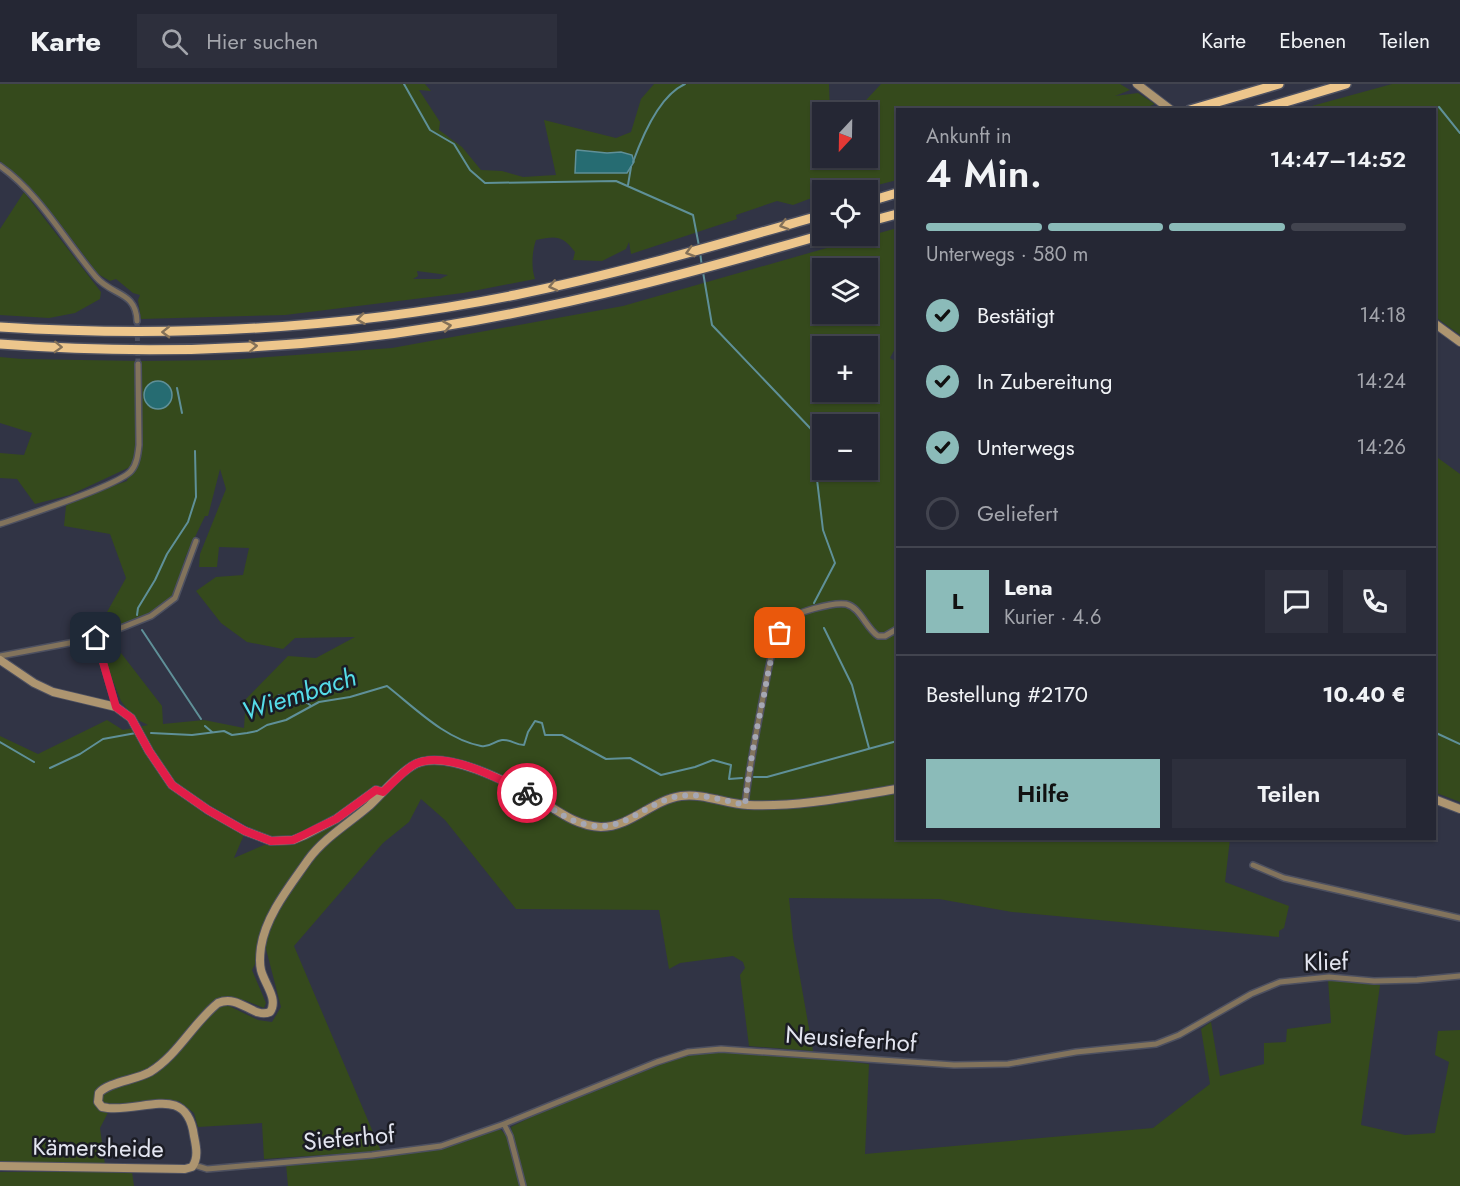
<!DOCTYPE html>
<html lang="de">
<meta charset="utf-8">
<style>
body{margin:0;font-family:Jost,sans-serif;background:#2d2f3c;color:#f1f3f6;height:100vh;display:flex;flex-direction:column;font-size:22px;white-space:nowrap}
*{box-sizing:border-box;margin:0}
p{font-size:20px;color:#a3a5ac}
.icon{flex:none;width:33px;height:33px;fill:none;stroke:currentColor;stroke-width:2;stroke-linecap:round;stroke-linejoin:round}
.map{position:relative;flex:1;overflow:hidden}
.drawer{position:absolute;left:896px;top:24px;width:540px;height:732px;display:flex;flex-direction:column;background:#252734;border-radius:0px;box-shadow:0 2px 4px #0004,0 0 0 2px #42444f}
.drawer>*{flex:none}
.needle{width:39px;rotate:202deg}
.fabs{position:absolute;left:812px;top:18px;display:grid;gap:12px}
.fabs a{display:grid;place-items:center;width:66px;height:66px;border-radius:0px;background:#252734;box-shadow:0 2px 4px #0004,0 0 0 2px #42444f;font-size:30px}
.pin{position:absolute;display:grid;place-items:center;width:51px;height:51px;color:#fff;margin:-26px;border-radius:12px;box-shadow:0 3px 9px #0006}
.courier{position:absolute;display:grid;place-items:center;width:60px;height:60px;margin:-30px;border:4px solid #e11d48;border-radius:50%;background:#fff;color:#222;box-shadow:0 2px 8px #0007}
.head em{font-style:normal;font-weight:600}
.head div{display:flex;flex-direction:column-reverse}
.head{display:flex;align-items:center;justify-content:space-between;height:102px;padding:0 30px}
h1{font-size:39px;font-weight:600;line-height:45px}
.bar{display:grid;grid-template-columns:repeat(4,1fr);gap:9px 6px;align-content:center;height:72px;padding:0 30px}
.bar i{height:8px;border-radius:4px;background:#42444f}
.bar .current{background:#8bbbb9}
.bar p{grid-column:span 4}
.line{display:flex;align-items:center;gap:15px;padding:0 30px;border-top:2px solid #42444f}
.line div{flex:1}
.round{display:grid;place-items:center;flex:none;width:63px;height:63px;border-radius:0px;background:#2d2f3c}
ol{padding:0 30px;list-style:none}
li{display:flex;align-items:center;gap:18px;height:66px}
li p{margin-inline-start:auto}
li .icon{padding:6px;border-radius:50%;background:#8bbbb9;color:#111;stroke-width:4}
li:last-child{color:#a3a5ac}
li i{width:33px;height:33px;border:3px solid #42444f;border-radius:50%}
.cta{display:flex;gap:12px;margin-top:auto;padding:12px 30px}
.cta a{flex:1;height:69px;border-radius:0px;background:#8bbbb9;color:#111;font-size:24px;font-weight:600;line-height:69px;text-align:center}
.cta a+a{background:#2d2f3c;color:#f1f3f6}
header{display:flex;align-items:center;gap:36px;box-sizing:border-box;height:84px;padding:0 30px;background:#252734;border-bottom:2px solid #42444f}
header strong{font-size:28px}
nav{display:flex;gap:33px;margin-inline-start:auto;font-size:21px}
.search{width:420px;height:54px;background:#2d2f3c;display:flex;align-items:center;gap:15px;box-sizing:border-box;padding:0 21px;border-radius:0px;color:#a3a5ac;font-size:22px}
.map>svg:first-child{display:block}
</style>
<header>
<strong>Karte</strong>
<div class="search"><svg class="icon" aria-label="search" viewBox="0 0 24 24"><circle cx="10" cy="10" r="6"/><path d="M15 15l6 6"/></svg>Hier suchen</div>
<nav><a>Karte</a><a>Ebenen</a><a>Teilen</a></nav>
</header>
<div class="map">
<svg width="1460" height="1102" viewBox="0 0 1460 1102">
<rect width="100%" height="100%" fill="#313445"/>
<path fill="#354a1c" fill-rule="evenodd" d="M 0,0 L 425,0 L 431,7 L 419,6 L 440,38 L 439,46 L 462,63 L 481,86 L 502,87 L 523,93 L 556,91 L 544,36 L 616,54 L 631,48 L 641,15 L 654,0 L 829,0 L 830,28 L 822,28 L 822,74 L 867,74 L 867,28 L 855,28 L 881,0 L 1120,0 L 1130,6 L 1115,12 L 1138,9 L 1155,20 L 1140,26 L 897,26 L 897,96 L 858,106 L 822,106 L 822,113 L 809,115 L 793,121 L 777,117 L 736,131 L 737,135 L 631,170 L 629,158 L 626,165 L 602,177 L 573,176 L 575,168 C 562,151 556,152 536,156 C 532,167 531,184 535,195 L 463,209 L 285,231 L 141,235 L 138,216 L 140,211 L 133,209 L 116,195 L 110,197 L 98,190 L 55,133 L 0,77 ZM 586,66 C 603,70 618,67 633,73 L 634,78 L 631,85 ZM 417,187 L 448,191 L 440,195 L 413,195 L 418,192 Z
M 1392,0 L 1460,0 L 1460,251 L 1434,232 L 1434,26 L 1301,25 Z
M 24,108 L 101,208 L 100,215 L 75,229 L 49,234 L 0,231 L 0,145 Z
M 897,144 L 897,261 L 890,274 L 897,278 L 897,542 L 881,550 L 885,555 L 897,547 L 897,754 L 1230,755 L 1225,798 L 1289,822 L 1284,844 L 1279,847 L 1279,853 L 1012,828 L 939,815 L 789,814 L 793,854 L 813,967 L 749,962 L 740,891 L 745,884 L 743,878 L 733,872 L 680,879 L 669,885 L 659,826 L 516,825 L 445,736 L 421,715 L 409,738 L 383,759 L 294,862 L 381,1067 L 264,1075 L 262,1039 L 198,1043 L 194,1029 L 179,1017 L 112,1021 L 100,1044 L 105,1081 L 0,1079 L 0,652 L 38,670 L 107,636 L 123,646 L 148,641 L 134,634 L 121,617 L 103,572 L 121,569 L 162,622 L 163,640 L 204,636 L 244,644 L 246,615 L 288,572 L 316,574 L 355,553 L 295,554 L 283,565 L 247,558 L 221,539 L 196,507 L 216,493 L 243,491 L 249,464 L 219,463 L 217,483 L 199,483 L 200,470 L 226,405 L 220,385 L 208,432 L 205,432 L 185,474 L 180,496 L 173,512 L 150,530 L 98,550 L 97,546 L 126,494 L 110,450 L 64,442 L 66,422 L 70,417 L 127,397 L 130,383 L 70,411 L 35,420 L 17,395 L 0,394 L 0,369 L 24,371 L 32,349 L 0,339 L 0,273 L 22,275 L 141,277 L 228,276 L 392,264 L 623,222 ZM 822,184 L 867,184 L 867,230 L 822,230 ZM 822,262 L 867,262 L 867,308 L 822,308 ZM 822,340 L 867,340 L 867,386 L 822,386 ZM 191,711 L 263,751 L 276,755 L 288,754 L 289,761 L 264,761 L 234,774 L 246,746 L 204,730 ZM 265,861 L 281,923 L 272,938 L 258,936 L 229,922 L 244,916 L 264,924 L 266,919 L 252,886 Z
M 1434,371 L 1460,390 L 1460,718 L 1434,708 Z
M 1328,895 L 1380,901 L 1361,1041 L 1405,1051 L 1435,1049 L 1449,978 L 1435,971 L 1438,947 L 1460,946 L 1460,1102 L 526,1102 L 511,1043 C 567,1016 640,976 701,968 C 752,961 818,974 869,980 L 865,1070 L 1153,1044 L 1210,1000 L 1201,945 L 1211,938 L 1220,992 L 1264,980 L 1264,959 L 1286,958 L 1287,945 L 1331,939 Z
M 493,1046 L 501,1046 L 508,1053 L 521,1102 L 288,1102 L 286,1080 L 425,1067 L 444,1063 Z
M 0,1088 L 132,1088 L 134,1102 L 0,1102 Z"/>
<path fill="#266c72" stroke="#5f9098" stroke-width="1.5" d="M 577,66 L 607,69 L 621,68 L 632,71 L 634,78 L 627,89 L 575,89 L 576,67 Z
M144 311a14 14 0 1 1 28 0a14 14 0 1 1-28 0Z"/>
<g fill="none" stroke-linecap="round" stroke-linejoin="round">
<path stroke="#5f9098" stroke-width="2" d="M 404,0 L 430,46 L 454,60 L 470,86 L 485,99 L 616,97 L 693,131 L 699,162
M 1439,23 L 1460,49
M 633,78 C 642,53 660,11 685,0
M 628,101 L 631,83
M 700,168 L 702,183
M 703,188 L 712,241 L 811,345 L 823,446 L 835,479 L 814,519
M 177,304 L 182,329
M 137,531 L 138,524 L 155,496 L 167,470 L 188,438 L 196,413 L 195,367
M 824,544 L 852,601 L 869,664
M 142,546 L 201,635
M 271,620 L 279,611 L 286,613 L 294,610 L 310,621
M 205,642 L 212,648
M 1434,648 L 1460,660
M 151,649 L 192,651 L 224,647 L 232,651 L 247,649 L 257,647 L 267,641 L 286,636 L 319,618 L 350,613 L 387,602 C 415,624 445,655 481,662 C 490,664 494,657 502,656 C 511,655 515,661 524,661 L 528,648 L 535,637 L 542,639 L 545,651 L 562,651 L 606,675 L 630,674 L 661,691 L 695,683 L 713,676 L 731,681 L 729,695 L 742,694
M 0,658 L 34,678
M 50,684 L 80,670 L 103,655 L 136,649
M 754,693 L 767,693 L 897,657"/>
<path stroke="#4c4f5f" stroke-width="5" stroke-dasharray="5 2.5" stroke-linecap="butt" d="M 137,237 L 138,280"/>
<g stroke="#4d5060" stroke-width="8">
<path id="street" d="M 0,82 C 40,110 65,157 96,193 C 112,212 136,207 137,237
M 0,440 C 24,432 118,402 131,387 C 137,380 138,370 139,361 L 138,280
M 96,554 L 151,532 L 175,514 L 196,457
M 0,572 L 96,554 L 116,623
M 745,721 C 749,683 757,645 764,608 C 769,585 771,558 786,538 C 794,528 833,518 846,520 C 860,523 866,544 878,552 L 885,552 L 897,545
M 1253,781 L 1284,794 L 1460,834
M 504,1040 L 510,1052 L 523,1102
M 194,1081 L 207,1085 L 372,1071 L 441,1062 L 504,1040 L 657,978 L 688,968 L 721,965 L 954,981 L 1008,980 L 1076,968 L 1156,960 L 1179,951 L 1251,910 L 1280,898 L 1329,893 L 1374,897 L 1417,896 L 1460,892"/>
</g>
<g stroke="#4d5060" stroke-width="10">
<path id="secondary" d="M 1137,0 L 1171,26
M 1434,239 L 1460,258
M 0,576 L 34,599 L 53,608 L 116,623 L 131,634 L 149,667 L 172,701 L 208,726 L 245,747 L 271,757 L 293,756 L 305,751 L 336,735 L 376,706 L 383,708
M 1434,715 L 1460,725
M 0,1082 L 185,1085 L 192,1083 C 199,1074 196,1062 194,1052 C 187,999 144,1028 108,1024 L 102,1023 L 98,1018 L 99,1009 C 108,998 136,996 150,988 C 178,971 193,939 218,919 C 240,910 253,935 270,928 C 279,915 264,899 261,886 C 259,878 260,871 261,863 C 266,831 290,802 308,776 C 324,754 348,740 369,722 C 383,709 396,692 412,682 C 442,662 512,700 540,716 C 559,728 577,742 601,743 C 631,743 652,716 681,712 C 704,709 725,720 748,721 C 798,723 848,713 897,705"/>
</g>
<g stroke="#4d5060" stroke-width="12">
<path id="highway" d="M 1190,26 L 1279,0
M 1258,26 L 1346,0
M 867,118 L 897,109
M 867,138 L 897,130
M 0,243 C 172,254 346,245 515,211 C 619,190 720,160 822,131
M 0,260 C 147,271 298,266 443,242 C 572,221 697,187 822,151"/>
</g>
<use href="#street" stroke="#82735c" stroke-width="5"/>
<use href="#secondary" stroke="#ad9570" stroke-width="8"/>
<use href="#highway" stroke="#edc68c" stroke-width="9"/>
</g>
<defs><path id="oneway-chevron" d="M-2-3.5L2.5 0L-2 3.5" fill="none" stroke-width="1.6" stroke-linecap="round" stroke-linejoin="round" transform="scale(1.5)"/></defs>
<g stroke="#847158">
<use href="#oneway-chevron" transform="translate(784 141) rotate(164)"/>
<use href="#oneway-chevron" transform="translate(690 168) rotate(164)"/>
<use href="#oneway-chevron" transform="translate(553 202) rotate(167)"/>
<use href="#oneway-chevron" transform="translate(361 235) rotate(173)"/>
<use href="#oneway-chevron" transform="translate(447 242) rotate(-10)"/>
<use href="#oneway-chevron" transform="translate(166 248) rotate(179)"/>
<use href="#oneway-chevron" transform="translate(253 262) rotate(-3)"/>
<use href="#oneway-chevron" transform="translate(58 263) rotate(2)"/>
</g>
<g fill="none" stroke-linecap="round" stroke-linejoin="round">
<path stroke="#a5a7b4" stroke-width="6" stroke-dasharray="0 10.8" d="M 527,709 C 547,720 566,737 588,741 C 620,748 640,725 668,715 C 693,706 721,716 745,721 C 749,684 756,647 764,611 C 768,590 771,568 780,549"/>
<path stroke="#e11d48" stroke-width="8" d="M 96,554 L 116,623 L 131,634 L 149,667 L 172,701 L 208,726 L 245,747 L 271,757 L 293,756 L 336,735 L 376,706 L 383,708 C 393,699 404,686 415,680 C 445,665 500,695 527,709"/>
</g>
<g text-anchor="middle" stroke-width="5" stroke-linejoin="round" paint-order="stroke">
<g font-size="24" fill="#e3e5f0" stroke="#1b1c24">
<text transform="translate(1326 878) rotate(-1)" y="8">Klief</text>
<text transform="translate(851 955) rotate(4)" y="8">Neusieferhof</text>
<text transform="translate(349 1054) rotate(-5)" y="8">Sieferhof</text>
<text transform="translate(98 1064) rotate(1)" y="8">Kämersheide</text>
</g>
<g font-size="26" font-style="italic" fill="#55dce8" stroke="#1b1c24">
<text transform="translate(299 610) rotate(-18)" y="9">Wiembach</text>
</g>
</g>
</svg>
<div class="fabs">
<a><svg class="needle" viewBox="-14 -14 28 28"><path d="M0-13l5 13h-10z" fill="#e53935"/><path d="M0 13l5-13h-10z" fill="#a3a5ac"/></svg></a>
<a><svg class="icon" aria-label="locate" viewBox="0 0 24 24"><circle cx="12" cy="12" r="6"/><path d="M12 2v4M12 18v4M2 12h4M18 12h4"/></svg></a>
<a><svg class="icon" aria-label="layers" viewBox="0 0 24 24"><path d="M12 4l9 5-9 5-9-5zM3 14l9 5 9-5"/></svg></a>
<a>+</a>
<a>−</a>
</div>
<div class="pin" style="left:780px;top:549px;background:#ea580c"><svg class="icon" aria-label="bag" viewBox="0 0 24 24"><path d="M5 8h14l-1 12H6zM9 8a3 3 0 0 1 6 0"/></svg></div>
<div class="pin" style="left:96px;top:554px;background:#1f2937"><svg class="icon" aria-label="home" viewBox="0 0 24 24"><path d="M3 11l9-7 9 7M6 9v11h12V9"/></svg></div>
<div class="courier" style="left:527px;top:709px"><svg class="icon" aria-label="bike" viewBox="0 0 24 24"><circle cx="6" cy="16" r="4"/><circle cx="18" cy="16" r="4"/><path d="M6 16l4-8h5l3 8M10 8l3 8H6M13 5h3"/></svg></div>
<section class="drawer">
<div class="head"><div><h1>4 Min.</h1><p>Ankunft in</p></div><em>14:47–14:52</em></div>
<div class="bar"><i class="current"></i><i class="current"></i><i class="current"></i><i></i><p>Unterwegs · 580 m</p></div>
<ol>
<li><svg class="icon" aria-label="check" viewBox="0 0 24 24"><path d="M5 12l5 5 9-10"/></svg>Bestätigt<p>14:18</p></li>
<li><svg class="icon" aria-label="check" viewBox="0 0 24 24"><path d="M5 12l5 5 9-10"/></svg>In Zubereitung<p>14:24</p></li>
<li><svg class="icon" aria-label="check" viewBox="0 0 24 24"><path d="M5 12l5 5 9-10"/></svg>Unterwegs<p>14:26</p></li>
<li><i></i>Geliefert</li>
</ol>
<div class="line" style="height:108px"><b class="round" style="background:#8bbbb9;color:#111">L</b><div><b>Lena</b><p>Kurier · 4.6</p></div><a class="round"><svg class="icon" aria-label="chat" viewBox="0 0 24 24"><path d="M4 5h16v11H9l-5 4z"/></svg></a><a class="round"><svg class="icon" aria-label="phone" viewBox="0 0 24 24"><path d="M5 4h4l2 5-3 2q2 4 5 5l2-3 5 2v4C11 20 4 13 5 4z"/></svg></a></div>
<div class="line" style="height:78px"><div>Bestellung #2170</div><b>10.40 €</b></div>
<div class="cta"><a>Hilfe</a><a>Teilen</a></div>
</section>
</div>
